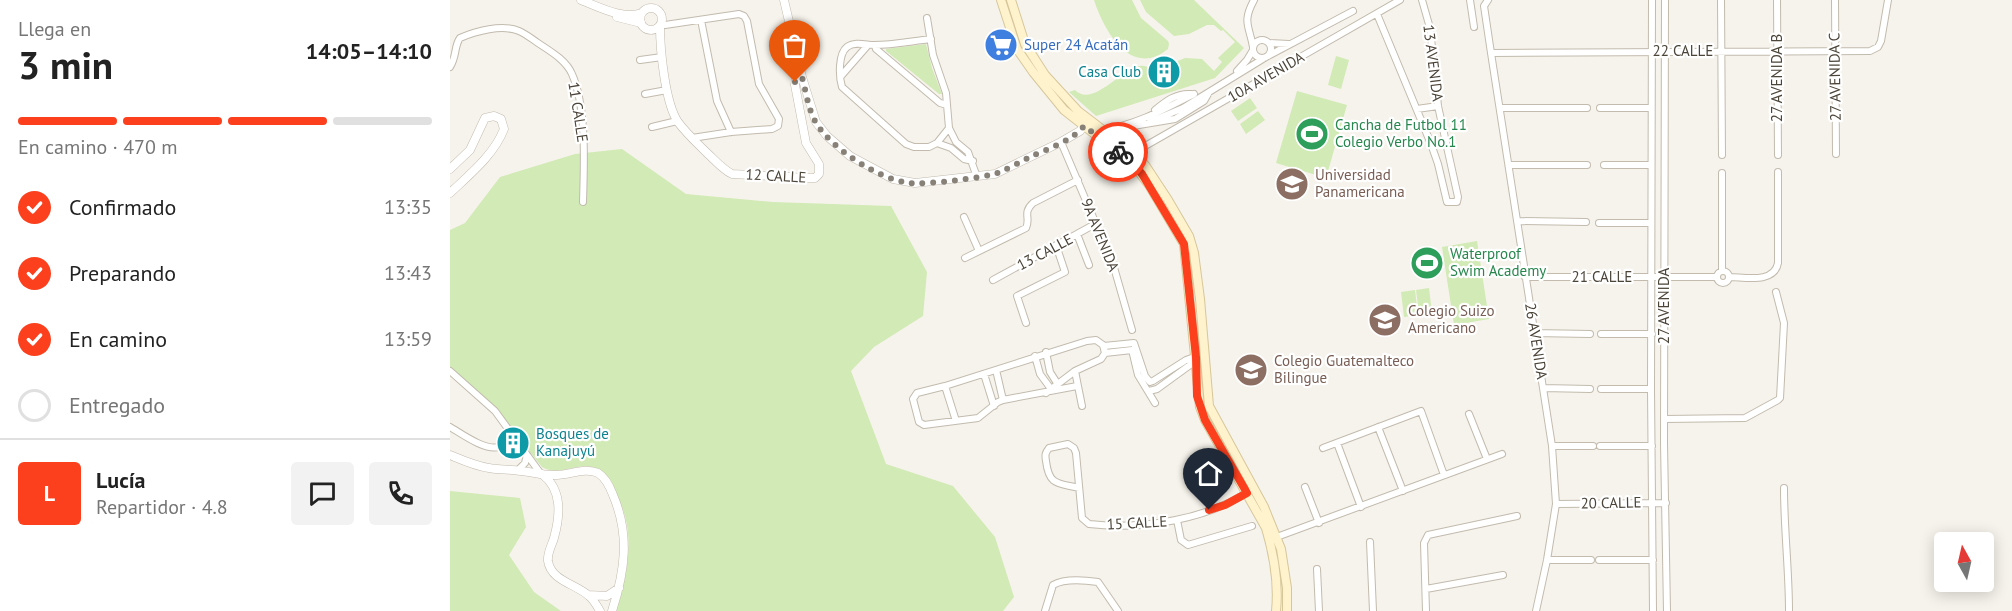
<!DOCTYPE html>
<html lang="es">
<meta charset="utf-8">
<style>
body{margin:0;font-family:"PT Sans",sans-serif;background:#f2f2f2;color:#222;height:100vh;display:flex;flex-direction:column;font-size:22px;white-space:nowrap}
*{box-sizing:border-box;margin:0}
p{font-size:20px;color:#767676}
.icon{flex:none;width:33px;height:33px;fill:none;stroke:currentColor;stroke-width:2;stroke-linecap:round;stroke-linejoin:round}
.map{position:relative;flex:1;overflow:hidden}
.drawer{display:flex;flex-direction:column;background:#fff;width:450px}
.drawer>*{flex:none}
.needle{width:39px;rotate:352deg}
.controls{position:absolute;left:1484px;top:532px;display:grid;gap:12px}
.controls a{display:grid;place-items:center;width:60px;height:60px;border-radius:6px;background:#fff;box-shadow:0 3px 15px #0003;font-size:30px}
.pin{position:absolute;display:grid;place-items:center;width:51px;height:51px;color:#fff;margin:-62px -26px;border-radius:50% 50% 50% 0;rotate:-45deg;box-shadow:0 0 6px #0007}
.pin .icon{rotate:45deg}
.courier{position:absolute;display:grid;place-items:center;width:60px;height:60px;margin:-30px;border:4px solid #fc3f1d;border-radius:50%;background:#fff;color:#222;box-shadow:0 2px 8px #0007}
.summary em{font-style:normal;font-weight:800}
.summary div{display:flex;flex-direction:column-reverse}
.summary{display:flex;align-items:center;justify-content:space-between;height:102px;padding:0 18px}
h1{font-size:39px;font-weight:800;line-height:45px}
.bar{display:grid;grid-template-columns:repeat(4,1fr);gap:9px 6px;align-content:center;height:72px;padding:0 18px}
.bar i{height:8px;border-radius:4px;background:#e0e0e0}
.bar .current{background:#fc3f1d}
.bar p{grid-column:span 4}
.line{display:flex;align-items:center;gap:15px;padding:0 18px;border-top:2px solid #e0e0e0}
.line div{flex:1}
.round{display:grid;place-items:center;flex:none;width:63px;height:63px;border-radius:6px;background:#f2f2f2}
ol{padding:0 18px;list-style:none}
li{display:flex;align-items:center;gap:18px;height:66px}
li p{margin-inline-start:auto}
li .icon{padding:6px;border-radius:50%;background:#fc3f1d;color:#fff;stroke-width:4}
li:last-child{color:#767676}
li i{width:33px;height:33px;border:3px solid #e0e0e0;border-radius:50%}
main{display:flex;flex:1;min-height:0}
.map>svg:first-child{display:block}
</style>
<main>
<section class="drawer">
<div class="summary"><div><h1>3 min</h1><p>Llega en</p></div><em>14:05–14:10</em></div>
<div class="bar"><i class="current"></i><i class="current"></i><i class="current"></i><i></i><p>En camino · 470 m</p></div>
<ol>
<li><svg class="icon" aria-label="check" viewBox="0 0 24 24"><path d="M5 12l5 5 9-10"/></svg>Confirmado<p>13:35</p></li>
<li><svg class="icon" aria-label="check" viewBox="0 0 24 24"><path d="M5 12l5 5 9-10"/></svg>Preparando<p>13:43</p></li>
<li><svg class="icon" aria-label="check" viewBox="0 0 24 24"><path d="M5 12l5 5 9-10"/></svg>En camino<p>13:59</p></li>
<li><i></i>Entregado</li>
</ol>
<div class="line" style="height:108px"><b class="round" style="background:#fc3f1d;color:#fff">L</b><div><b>Lucía</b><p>Repartidor · 4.8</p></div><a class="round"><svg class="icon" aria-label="chat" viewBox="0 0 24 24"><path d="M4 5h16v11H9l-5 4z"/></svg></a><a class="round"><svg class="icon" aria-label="phone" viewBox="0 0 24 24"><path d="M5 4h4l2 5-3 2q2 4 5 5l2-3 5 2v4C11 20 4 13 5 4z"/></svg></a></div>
</section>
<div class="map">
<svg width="1562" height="611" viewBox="0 0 1562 611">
<rect width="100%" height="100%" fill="#f6f3ec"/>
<path fill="#d2eab5" d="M 644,0 L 682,0 L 691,18 L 718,41 L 719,44 L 718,49 C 681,79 654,31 644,0 Z
M 690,0 L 744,0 L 794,48 L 765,78 L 646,116 L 619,92 L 625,90 C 646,112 684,49 701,70 L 699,72 L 707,86 L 729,73 L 723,63 L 735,58 L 752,59 L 764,71 L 772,62 L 768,58 L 785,42 L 773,30 L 771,31 L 764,25 L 757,25 L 739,34 L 724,36 L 696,12 Z
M 476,44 L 482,68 L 492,94 L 489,94 L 436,51 L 436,49 Z
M 886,56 L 899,60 L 891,89 L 878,85 Z
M 847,91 L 897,105 L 876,178 L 826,163 Z
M 800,98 L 807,108 L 788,121 L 781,111 Z
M 808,111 L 815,120 L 796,134 L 790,124 Z
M 172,149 L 236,194 L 323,202 L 441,206 L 477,272 L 473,316 L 424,347 L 401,371 L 436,464 L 503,486 L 545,537 L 564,597 L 553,611 L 166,611 C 179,568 188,526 161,485 C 156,477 152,469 142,467 C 124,463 108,477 92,467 L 40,403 L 0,369 L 0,230 L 15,223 L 50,177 L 125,154 Z
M 1027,241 L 1039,319 L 1004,325 L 992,247 Z
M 979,248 L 988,272 L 975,277 L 966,253 Z
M 979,288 L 982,313 L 969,315 L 966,290 Z
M 965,290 L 968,315 L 954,317 L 951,292 Z
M 0,491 L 70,498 L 76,527 L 59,555 L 84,592 L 111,611 L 0,611 Z"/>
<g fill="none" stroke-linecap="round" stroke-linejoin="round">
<g stroke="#c2bbae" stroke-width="8">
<path id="minor" d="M 1020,0 L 1024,27
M 1038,0 L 1034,6 L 1041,53 L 1102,446 L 1106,504 L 1097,560 L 1086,611
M 1202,0 L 1201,389 L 1203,611
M 1215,0 L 1214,443 L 1217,611
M 1271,0 L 1272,155
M 1327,0 L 1328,155
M 1385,0 L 1386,154
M 927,14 L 981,144 L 988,164 L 997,202 L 1007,202 L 1008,197 L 988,106 L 980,28 L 972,0
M 477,18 L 483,55 L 496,93 L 499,128 L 506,142 L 518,152 L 527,177
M 251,20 L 267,101 L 281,132
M 215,25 L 289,14 L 294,16 L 297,21 L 309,84 L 329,119 L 328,126 L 322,129 L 281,132 L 242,138
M 481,39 C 462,41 443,45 424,45 C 416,45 405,41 397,47 C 388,54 389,77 392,87 L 456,144 L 464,147 L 479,147 L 487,143 L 499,128
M803 49a9 9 0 1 1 18 0a9 9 0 1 1-18 0Z
M 819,43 L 839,44
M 425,45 L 426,49 L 490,103 L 497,105
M 803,47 C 799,25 792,22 804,0
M 1041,53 L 1420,51 L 1428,47 L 1431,41 L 1438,0
M 818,56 L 903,11
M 190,60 L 212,57
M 0,67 C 7,56 4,46 10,38 C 26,31 52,24 69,31 C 76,34 82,39 88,43 C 100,51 116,60 122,74 C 137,108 134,165 133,202
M 787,71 L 797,60 L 803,50
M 391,76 L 418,45
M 195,94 L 217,90
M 1050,108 L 1137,108
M 1150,108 L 1201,108
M 967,109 L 988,106
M 705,110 C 716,101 726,93 741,94
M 700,122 L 733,108 L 816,57
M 202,127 L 227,121
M 651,130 C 684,126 715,109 744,94
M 611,142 L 663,264 L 682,330
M 487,143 L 501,148 L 514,159 L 523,161
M 676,148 L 676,135 L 683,126 L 725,119 L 754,101 L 758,94
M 683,153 L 950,0
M 1059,165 L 1137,165
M 1154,165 L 1201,165
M 1272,173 L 1272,270
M 514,217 L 529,251
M 1067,221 L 1136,222
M 1149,223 L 1201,223
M 627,234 L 639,265
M 515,258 L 576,228 C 581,218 572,213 583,203 L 628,180
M1267 277a6 6 0 1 1 12 0a6 6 0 1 1-12 0Z
M 1075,277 L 1266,277
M 1279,277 C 1295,277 1324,284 1328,263 L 1328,172
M 543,280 L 647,223
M 576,323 L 567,296 L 615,272 L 606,245
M 1084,333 L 1140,334
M 1151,334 L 1202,334
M 654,346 L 684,343 L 695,376 L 700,382 L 703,381 L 736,360 L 747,356
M 596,352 L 600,372 L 607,383
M 655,353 L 682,350 L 688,375 L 705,403
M 585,356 L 590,374 L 601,389
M 546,370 L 553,400
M 0,371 L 45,411 L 91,474
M 625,371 L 632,406
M 534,374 L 544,406
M 495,386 L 506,421
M 1093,388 L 1140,389
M 1151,389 L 1201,389
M 699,391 L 707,389 L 740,365 L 741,360
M 596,393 L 625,371 L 651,359 L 655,353 L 653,345 L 646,340 L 637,341 L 495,386 L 467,393 L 463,399 L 469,422 L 474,425 L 528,418 L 548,402 L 553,400 L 627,386
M 1019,414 L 1037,459
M 1214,419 L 1295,418 L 1328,400 L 1330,398 L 1334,323 L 1326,292
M 0,427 C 12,434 35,451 49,447 C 54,446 59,439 63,435
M 928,427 L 953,491
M 887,443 L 911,507
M 1102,446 L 1143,446
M 1150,446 L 1202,446
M 873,448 L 971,411 L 994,475
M 68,470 L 75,463 L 77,455
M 855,487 L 869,523
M 629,488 C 608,483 599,486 596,461 C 595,455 595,453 599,448 L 618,444 L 624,448 L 626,453 L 632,518 L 639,524 C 692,530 759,520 804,488
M 1334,488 C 1334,529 1339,570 1339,611
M 1106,504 L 1216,503
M 727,520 L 731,540 L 738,545 L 802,526
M 824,538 L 1052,454
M 920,542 L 923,611
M 1097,560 L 1141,560
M 1149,560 L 1203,560
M 867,569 L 869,611
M 976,589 L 1053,575
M 595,611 L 603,585 C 615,578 634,580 648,582 L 668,611
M 976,611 L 974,543 L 978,535 L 1067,516"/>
</g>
<g stroke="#c2bbae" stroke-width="9">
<path id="tertiary" d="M 131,0 C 149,7 173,20 192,13
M 334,0 L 352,77 L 366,122 L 377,136 L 400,156 L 443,179 L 465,183 L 545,174 L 611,142 L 630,131 L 637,122
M190 19a11 11 0 1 1 22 0a11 11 0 1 1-22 0Z
M 167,17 L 191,23
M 210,26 C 210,49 215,103 228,122 C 236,133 247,143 257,153 C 265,160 272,169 282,174 L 357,178 L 365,178 L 369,174 L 369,164 L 356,143 L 345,85 L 346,79 L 352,77
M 0,169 L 20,150 L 35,118 L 44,116 L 51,119 L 54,129 C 44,155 19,175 0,193
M 0,455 C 12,460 25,466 39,468 C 49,470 60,469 71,471 C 83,472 95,476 107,475 C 120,475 135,467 148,473 C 156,478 160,487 163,495 C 180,535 175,571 162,611
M 92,474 C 113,490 110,516 104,538 C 102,545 97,553 98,561 C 101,581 126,584 139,596 C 144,600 147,606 150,611
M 138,595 L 157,596 L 169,588"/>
</g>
<g stroke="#d6c79b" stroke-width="10">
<path id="secondary" d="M 551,0 L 567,49 L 583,72 L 614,110 L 683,164 L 699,185 L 734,244 L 750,407 L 755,420 L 816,528 C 824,555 829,582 826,611
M 561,0 L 575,44 L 595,75 L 628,111 L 683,153 L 695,165 L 718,200 L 739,236 L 744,253 L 750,299 L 759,406 L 814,507 L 831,549 L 837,588 L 837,611"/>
</g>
<use href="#minor" stroke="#fff" stroke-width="6"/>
<use href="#tertiary" stroke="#fff" stroke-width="8"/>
<use href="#secondary" stroke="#fff3cd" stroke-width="8"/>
</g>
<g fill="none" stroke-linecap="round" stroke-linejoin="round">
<path stroke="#878178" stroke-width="6" stroke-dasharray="0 10.8" d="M 345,82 L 352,77 C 356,91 358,108 365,121 C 380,148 428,179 459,183 C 474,185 535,178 550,172 C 559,168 569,163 578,158 C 596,149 621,142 634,126 L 668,152"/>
<path stroke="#fc3f1d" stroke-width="8" d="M 668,152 L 683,164 L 692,174 L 734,244 L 746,357 L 747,396 L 755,420 L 797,493 L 775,505 L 759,510"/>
</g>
<defs>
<g id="supermarket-disc" transform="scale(1.725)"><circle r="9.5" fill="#3f7fe0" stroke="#fff"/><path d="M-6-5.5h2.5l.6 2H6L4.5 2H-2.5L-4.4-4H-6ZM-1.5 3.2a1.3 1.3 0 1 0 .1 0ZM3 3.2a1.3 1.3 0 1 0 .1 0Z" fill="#fff"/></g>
<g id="building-disc" transform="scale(1.725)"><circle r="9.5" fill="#0f9aa8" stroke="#fff"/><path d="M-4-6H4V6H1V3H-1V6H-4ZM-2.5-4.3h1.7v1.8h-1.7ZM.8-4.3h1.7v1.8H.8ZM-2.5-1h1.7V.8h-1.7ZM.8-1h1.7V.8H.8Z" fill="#fff"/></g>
<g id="stadium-disc" transform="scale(1.725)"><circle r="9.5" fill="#2e9e5b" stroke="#fff"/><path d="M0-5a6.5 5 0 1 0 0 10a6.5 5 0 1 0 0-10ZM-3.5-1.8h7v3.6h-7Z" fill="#fff"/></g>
<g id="university-disc" transform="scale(1.725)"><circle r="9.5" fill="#8d6e63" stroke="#fff"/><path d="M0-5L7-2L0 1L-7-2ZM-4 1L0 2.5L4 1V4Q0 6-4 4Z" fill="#fff"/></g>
<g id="school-disc" transform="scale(1.725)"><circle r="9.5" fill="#8d6e63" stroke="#fff"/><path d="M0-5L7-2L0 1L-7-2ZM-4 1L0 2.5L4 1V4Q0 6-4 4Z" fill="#fff"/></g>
</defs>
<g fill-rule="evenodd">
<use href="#supermarket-disc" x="551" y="45"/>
<use href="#building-disc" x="714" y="72"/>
<use href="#stadium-disc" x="862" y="134"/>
<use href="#university-disc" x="842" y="184"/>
<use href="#stadium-disc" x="977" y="263"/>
<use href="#school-disc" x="935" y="320"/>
<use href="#school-disc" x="801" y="370"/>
<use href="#building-disc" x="63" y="443"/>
</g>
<g text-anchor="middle" stroke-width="4.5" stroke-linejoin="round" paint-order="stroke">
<g font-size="15" fill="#366cbe" stroke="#fff" text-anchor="start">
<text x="574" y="50">Super 24 Acatán</text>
</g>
<g font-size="15" fill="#4b4439" stroke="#fff">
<text x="1233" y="56">22 CALLE</text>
<text transform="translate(983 63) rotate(83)" y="5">13 AVENIDA</text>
<text transform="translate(816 77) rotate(-30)" y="5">10A AVENIDA</text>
<text transform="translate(1385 77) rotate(-91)" y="5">27 AVENIDA C</text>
<text transform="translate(1327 78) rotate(-90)" y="5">27 AVENIDA B</text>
<text transform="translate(128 112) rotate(81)" y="5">11 CALLE</text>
<text transform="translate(326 176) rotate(3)" y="5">12 CALLE</text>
<text transform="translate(650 235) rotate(68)" y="5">9A AVENIDA</text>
<text transform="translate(595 252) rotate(-28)" y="5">13 CALLE</text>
<text x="1152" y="282">21 CALLE</text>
<text transform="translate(1214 306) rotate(-90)" y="5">27 AVENIDA</text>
<text transform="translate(1086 341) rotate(81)" y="5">26 AVENIDA</text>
<text transform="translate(1161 503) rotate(-1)" y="5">20 CALLE</text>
<text transform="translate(687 523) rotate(-3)" y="5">15 CALLE</text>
</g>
<g font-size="15" fill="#0d838f" stroke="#fff" text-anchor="end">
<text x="691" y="77">Casa Club</text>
<text x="86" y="439" text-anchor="start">Bosques de<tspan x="86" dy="17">Kanajuyú</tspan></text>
</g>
<g font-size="15" fill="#27864d" stroke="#fff" text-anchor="start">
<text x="885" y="130">Cancha de Futbol 11<tspan x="885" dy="17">Colegio Verbo No.1</tspan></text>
<text x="1000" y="259">Waterproof<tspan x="1000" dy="17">Swim Academy</tspan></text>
</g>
<g font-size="15" fill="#785e54" stroke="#fff" text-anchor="start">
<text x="865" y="180">Universidad<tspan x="865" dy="17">Panamericana</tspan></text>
<text x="958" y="316">Colegio Suizo<tspan x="958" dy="17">Americano</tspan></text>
<text x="824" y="366">Colegio Guatemalteco<tspan x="824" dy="17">Bilingue</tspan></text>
</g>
</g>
</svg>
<div class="controls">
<a><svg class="needle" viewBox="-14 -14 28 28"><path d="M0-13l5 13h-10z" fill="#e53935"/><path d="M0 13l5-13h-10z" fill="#767676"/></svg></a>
</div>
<div class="pin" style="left:345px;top:82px;background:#ea580c"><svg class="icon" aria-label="bag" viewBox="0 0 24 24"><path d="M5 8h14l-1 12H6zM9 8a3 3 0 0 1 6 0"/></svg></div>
<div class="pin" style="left:759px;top:510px;background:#1f2937"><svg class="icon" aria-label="home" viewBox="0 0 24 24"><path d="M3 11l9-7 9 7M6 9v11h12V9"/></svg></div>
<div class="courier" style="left:668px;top:152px"><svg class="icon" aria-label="bike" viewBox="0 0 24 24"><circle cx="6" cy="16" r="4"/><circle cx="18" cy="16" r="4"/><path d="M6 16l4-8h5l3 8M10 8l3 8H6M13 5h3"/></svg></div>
</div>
</main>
